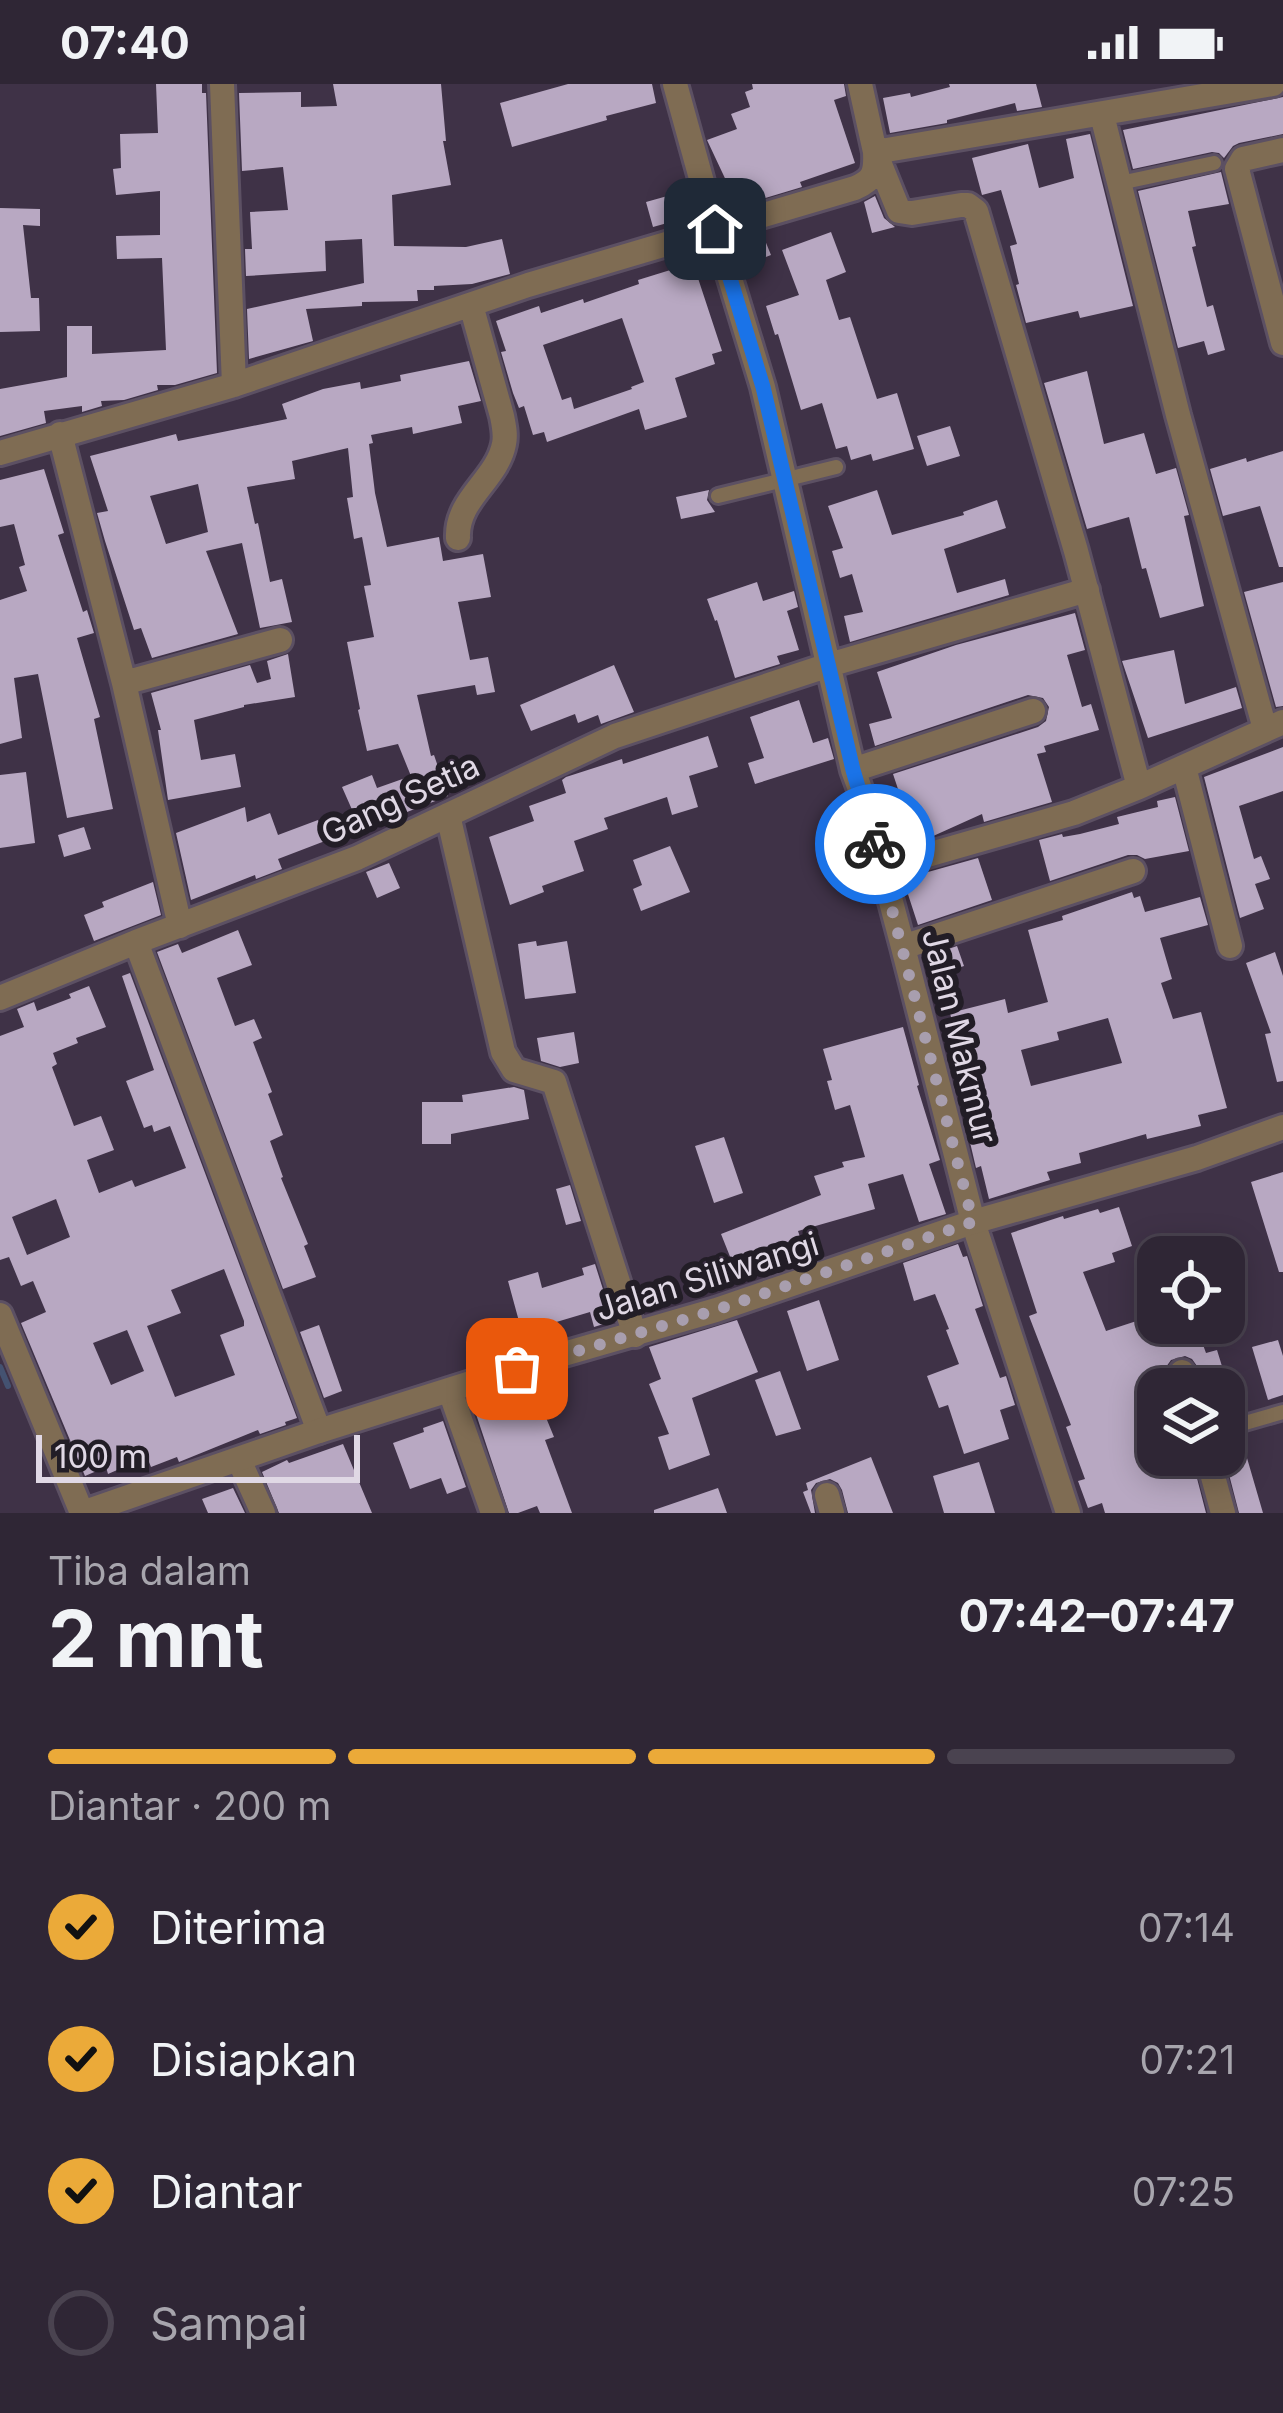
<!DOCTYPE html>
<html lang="id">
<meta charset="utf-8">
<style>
body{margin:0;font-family:Inter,sans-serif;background:#3b3241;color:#f1f3f6;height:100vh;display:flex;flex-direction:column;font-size:45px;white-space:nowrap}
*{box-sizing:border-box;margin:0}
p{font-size:39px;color:#a7a5ad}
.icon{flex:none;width:66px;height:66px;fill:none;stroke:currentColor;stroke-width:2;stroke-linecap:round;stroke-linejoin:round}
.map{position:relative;height:1429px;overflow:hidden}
.panel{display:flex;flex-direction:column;background:#2f2635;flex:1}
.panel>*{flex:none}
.tools{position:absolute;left:1137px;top:1152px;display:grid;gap:24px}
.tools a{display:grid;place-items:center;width:108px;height:108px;border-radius:24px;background:#2f2635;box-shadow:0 6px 30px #0003,0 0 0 3px #4a4350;font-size:60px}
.scale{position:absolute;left:36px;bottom:30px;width:324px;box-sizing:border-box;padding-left:12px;border:6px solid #e0d8e5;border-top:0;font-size:33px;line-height:42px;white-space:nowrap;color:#e0d8e5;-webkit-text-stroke:9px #221d26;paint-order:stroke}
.pin{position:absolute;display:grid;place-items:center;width:102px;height:102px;color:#fff;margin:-51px;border-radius:24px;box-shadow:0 6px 18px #0006}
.courier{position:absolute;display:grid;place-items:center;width:120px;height:120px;margin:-60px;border:9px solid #1a73e8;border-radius:50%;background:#fff;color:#222;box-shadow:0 3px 15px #0007}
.headline em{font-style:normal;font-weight:700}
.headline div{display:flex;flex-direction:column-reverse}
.headline{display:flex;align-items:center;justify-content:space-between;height:204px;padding:0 48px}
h1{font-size:78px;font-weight:700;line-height:90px}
.bar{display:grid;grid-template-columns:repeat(4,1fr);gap:18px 12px;align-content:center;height:144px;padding:0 48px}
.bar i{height:15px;border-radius:9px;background:#4a4350}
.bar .active{background:#ebaa39}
.bar p{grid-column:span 4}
ol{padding:0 48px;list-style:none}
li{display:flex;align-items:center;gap:36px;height:132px}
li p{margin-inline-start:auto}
li .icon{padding:12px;border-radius:50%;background:#ebaa39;color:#111;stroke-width:4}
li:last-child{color:#a7a5ad}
li i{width:66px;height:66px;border:6px solid #4a4350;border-radius:50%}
.status{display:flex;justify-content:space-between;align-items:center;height:84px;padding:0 60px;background:#2f2635;direction:ltr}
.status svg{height:33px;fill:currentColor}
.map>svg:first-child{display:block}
</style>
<div class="status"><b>07:40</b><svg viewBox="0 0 49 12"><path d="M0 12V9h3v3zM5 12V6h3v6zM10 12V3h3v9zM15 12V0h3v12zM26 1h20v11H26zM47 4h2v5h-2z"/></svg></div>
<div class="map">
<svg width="1283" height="1429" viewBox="0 0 1283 1429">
<rect width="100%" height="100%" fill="#3f3247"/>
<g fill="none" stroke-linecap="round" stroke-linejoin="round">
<path stroke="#445271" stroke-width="6" d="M 0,1283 L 8,1302"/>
</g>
<path fill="#b8a8c2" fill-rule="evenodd" d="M 156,0 L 202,0 L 202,9 L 206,9 L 217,289 L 175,301 L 157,301 L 158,306 L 124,316 L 101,317 L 102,322 L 82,328 L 82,322 L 44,327 L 46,339 L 0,352 L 0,305 L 67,293 L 67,242 L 92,242 L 92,270 L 166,266 L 162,174 L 117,175 L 116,152 L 160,151 L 160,107 L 116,111 L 113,85 L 121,84 L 120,50 L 158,49 Z
M 333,0 L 441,0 L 446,57 L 443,57 L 451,101 L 392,111 L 394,162 L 466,163 L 502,155 L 510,190 L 472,200 L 434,202 L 434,206 L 417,206 L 418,217 L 362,218 L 362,222 L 306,225 L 313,257 L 249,275 L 247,225 L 364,199 L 362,155 L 325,157 L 326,187 L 246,192 L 245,165 L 252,165 L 250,128 L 288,126 L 283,83 L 242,87 L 239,9 L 301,8 L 301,23 L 337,22 Z
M 568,0 L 652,0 L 656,19 L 606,32 L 607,36 L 512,63 L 500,19 Z
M 752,0 L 844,0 L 846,12 L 834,16 L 855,79 L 800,98 L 802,103 L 738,122 L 707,56 L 737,45 L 731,30 L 750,23 L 745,8 L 753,5 Z
M 949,0 L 1036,0 L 1042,23 L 1017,27 L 1015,19 L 947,36 L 947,39 L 890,49 L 883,14 L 910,9 L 911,13 L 950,3 Z
M 1283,13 L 1283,50 L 1239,59 L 1233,62 L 1224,74 L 1219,69 L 1212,68 L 1133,85 L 1123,46 Z
M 1090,50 L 1133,222 L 1080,234 L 1078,227 L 1026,239 L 1016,201 L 1019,200 L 1010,162 L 1017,160 L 1001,106 L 982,111 L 972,74 L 1028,60 L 1039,104 L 1074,94 L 1066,55 Z
M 1221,88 L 1229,120 L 1188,127 L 1196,162 L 1192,163 L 1207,223 L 1213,221 L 1225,266 L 1208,271 L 1204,257 L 1178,264 L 1138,107 Z
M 671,111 L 678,136 L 653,143 L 646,118 Z
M 875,112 L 884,134 L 895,143 L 872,149 L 864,118 Z
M 0,124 L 40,125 L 40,142 L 23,141 L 31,214 L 39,214 L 40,247 L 0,248 Z
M 831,148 L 846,188 L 826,196 L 839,236 L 850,233 L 877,315 L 897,309 L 914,365 L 873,377 L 871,370 L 851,376 L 847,362 L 836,365 L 822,319 L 801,326 L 778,250 L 775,251 L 766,222 L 799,211 L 782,166 Z
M 762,149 L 771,171 L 745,181 L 736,158 Z
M 693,179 L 722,267 L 712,270 L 715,280 L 675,294 L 687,333 L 645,346 L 639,325 L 547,358 L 544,348 L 533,351 L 524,322 L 519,324 L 513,309 L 501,268 L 506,267 L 496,237 L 539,222 L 541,229 L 583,215 L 584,219 L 639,200 L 638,196 ZM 622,234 L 644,298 L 631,303 L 632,305 L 574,325 L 571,313 L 562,316 L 543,261 Z
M 469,277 L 481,317 L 458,322 L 462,339 L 413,350 L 412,343 L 371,351 L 373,359 L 369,360 L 375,409 L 387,463 L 439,453 L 443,477 L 483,470 L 491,513 L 458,518 L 470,576 L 488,573 L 495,608 L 477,611 L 475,601 L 417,611 L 431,672 L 434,671 L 448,712 L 361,746 L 342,703 L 372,691 L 377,704 L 411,692 L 398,660 L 367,667 L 358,626 L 360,625 L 347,558 L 374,553 L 364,502 L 371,501 L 362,453 L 354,455 L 347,414 L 353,413 L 348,364 L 292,377 L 295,395 L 247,403 L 255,440 L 258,439 L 270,498 L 282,495 L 292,538 L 260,544 L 242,459 L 206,467 L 238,550 L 152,574 L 141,544 L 134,546 L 105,457 L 97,429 L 108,427 L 90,372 L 176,350 L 178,357 L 287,335 L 282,320 L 323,305 L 360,298 L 361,305 L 401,297 L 400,291 ZM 198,400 L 208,448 L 166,460 L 150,412 Z
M 1087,287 L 1104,360 L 1144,349 L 1156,390 L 1176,384 L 1189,431 L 1184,432 L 1204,522 L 1160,534 L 1146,484 L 1142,485 L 1129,433 L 1087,445 L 1044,299 Z
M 950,342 L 960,372 L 927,382 L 917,352 Z
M 1283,367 L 1283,483 L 1279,483 L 1260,422 L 1223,432 L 1210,385 L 1246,374 L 1247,378 Z
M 44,385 L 64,449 L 58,451 L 83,528 L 87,526 L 94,549 L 77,554 L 100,633 L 94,635 L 113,725 L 67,734 L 38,590 L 14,594 L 22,654 L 0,660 L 0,516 L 27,507 L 19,483 L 25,481 L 14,440 L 0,443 L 0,396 Z
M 709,406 L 707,416 L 715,428 L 681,435 L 676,413 Z
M 877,406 L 892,451 L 964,431 L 963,428 L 997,416 L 1006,444 L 944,465 L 957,509 L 1005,495 L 1009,511 L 850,558 L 844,532 L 863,528 L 852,490 L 840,494 L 832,467 L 843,464 L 828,422 Z
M 757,498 L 763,517 L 794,507 L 798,523 L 787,527 L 799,566 L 777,572 L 780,580 L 735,594 L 717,536 L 715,537 L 707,515 Z
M 1283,498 L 1283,622 L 1276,623 L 1244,508 Z
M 1075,529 L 1085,566 L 1067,571 L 1082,623 L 1091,620 L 1099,646 L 1044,662 L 1046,668 L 1037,670 L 1052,718 L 984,738 L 982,730 L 931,753 L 894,764 L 892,758 L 897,757 L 884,716 L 900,711 L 893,690 L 1038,643 L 1046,637 L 1049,623 L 1043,614 L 1028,611 L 875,662 L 869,640 L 892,634 L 877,588 L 956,561 Z
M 1174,566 L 1185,620 L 1236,603 L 1242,624 L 1148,654 L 1122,577 Z
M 288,570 L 295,613 L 244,621 L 244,623 L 194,636 L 201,676 L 235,670 L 241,703 L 168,716 L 158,646 L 161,646 L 151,609 L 250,581 L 257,599 L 271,595 L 267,577 Z
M 614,581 L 634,628 L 601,640 L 598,631 L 578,639 L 575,630 L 531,647 L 520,621 Z
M 799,616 L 813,659 L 828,654 L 834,675 L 755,700 L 748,679 L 764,674 L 750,633 Z
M 708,652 L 718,683 L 689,692 L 698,723 L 672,731 L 667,713 L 604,734 L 608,745 L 574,757 L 584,787 L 542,802 L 544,808 L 510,821 L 489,753 L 534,737 L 529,722 L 566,709 L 562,696 L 566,693 L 622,675 L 623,680 Z
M 1283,663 L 1283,707 L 1239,722 L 1254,775 L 1261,772 L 1270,795 L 1255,800 L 1264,825 L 1240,834 L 1204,693 Z
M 26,688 L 35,759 L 0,764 L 0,691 Z
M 1175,713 L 1189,767 L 1145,775 L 1137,771 L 1128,771 L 1050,797 L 1039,756 L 1062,750 L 1063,753 L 1080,750 L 1119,740 L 1117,733 L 1158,723 L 1157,717 Z
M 245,723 L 247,738 L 270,729 L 278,751 L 318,736 L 325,757 L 278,775 L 282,785 L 256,795 L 255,791 L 191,816 L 176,749 Z
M 84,743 L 91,765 L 64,773 L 58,751 Z
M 670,762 L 690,808 L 641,827 L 633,805 L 642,801 L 633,776 Z
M 978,774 L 992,816 L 918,841 L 903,795 Z
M 389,779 L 400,804 L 377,814 L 366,788 Z
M 153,798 L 161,831 L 94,857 L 84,831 L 104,823 L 102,818 Z
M 1132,808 L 1134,814 L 1140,812 L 1145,828 L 1200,813 L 1208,841 L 1160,854 L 1172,895 L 1161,899 L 1173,935 L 1201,928 L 1227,1024 L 1198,1031 L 1201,1042 L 1147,1055 L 1146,1050 L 1079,1069 L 1081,1079 L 1047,1088 L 1050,1096 L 989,1115 L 981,1082 L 976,1084 L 969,1054 L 974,1052 L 952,978 L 961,976 L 950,929 L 1005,915 L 1008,929 L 1048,918 L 1028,846 L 1063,836 L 1062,832 ZM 1108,934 L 1122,979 L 1031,1002 L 1021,966 L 1059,956 L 1057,948 Z
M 238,846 L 252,881 L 217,894 L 235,942 L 254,935 L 262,954 L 253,958 L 272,1008 L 268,1010 L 283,1051 L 270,1057 L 283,1093 L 281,1094 L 308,1160 L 304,1162 L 316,1193 L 283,1205 L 157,868 L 178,860 L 182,869 Z
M 536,857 L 537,862 L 567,857 L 576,909 L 525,915 L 518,860 Z
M 957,862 L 964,882 L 928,894 L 923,874 Z
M 1275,868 L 1283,892 L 1283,997 L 1277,998 L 1265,950 L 1271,949 L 1246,879 Z
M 130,889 L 297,1334 L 285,1338 L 286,1341 L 260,1350 L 258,1346 L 179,1378 L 177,1373 L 151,1383 L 147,1373 L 108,1390 L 106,1383 L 85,1392 L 21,1239 L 46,1228 L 33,1197 L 21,1202 L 9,1173 L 0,1176 L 0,952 L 24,943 L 17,925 L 34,918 L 37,927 L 71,914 L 69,910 L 89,902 L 106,943 L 76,954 L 78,959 L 53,969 L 57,980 L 52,983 L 74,1042 L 101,1032 L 114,1066 L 87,1076 L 99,1109 L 132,1096 L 135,1103 L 186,1084 L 170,1042 L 154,1048 L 152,1041 L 144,1044 L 126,997 L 154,986 L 122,892 ZM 56,1115 L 70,1153 L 27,1171 L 12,1133 ZM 224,1185 L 244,1237 L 244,1242 L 220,1251 L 235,1291 L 175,1313 L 147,1242 L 181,1229 L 171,1206 ZM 127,1246 L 144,1287 L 111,1301 L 93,1259 Z
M 903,943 L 919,1001 L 917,1002 L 940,1076 L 929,1080 L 946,1130 L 919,1138 L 903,1090 L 868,1100 L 875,1125 L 798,1147 L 808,1177 L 773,1189 L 766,1167 L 733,1180 L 721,1150 L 821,1111 L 814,1092 L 844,1083 L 842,1078 L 865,1073 L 850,1021 L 835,1026 L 827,997 L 832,996 L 823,965 Z
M 574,948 L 579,979 L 560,983 L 541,977 L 537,954 Z
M 514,1003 L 524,1006 L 529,1035 L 451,1050 L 451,1060 L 422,1060 L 422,1018 L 463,1018 L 462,1011 Z
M 724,1053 L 743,1109 L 714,1119 L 695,1062 Z
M 1283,1088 L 1283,1188 L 1279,1188 L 1251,1098 Z
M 570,1101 L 581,1137 L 566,1141 L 556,1105 Z
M 1119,1123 L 1132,1162 L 1112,1169 L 1115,1178 L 1083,1188 L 1106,1247 L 1158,1230 L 1158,1239 L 1195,1239 L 1206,1269 L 1217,1266 L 1229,1305 L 1203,1305 L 1197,1282 L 1192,1275 L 1185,1272 L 1171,1276 L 1166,1283 L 1170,1305 L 1158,1305 L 1158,1371 L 1191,1371 L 1206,1429 L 1105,1429 L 1102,1419 L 1088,1424 L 1078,1397 L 1085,1395 L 1066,1343 L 1071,1341 L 1029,1232 L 1037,1229 L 1011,1149 L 1063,1132 L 1064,1135 L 1098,1125 L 1100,1129 Z
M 958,1160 L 963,1173 L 967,1172 L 983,1222 L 975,1225 L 1000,1294 L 1006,1292 L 1015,1321 L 1000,1326 L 1009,1355 L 964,1370 L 948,1321 L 939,1324 L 927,1292 L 959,1280 L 946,1246 L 949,1245 L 935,1210 L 914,1217 L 903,1179 Z
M 595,1180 L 613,1237 L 594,1243 L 590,1228 L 553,1239 L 557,1254 L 526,1263 L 508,1197 L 538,1188 L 542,1204 L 584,1191 L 582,1184 Z
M 819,1216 L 839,1276 L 807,1287 L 787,1227 Z
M 737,1236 L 758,1288 L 692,1314 L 710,1371 L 669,1386 L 658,1353 L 669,1350 L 649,1300 L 661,1295 L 649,1263 Z
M 319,1241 L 342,1307 L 324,1314 L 300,1248 Z
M 1278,1256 L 1283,1272 L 1283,1311 L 1268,1316 L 1252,1263 Z
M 780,1287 L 801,1345 L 776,1352 L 755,1296 Z
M 531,1297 L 554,1353 L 545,1356 L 572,1429 L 540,1429 L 537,1422 L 518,1429 L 509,1429 L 474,1324 L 512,1309 L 510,1304 Z
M 443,1337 L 466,1403 L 447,1410 L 441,1394 L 410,1405 L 393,1359 L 424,1348 L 423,1344 Z
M 1241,1352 L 1247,1374 L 1263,1429 L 1239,1429 L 1224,1371 L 1224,1356 Z
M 343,1360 L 372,1429 L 279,1429 L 262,1388 L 287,1376 L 289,1379 Z
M 871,1373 L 893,1429 L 848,1429 L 842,1406 L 838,1399 L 830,1395 L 816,1399 L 811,1406 L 815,1429 L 811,1429 L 803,1408 L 808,1406 L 806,1399 Z
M 979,1378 L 995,1429 L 944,1429 L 933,1392 Z
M 233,1404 L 245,1429 L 208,1429 L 202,1415 Z
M 718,1404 L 727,1429 L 654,1429 L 654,1426 Z"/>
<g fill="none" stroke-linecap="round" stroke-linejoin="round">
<g stroke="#5c5063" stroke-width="20">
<path id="service" d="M 1120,99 L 1214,79
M 718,412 L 836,383
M 1224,1345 L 1283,1328"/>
</g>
<g stroke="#5c5063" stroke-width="30">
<path id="minor" d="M 222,0 L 234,301
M 675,0 L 715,145 L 763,303 L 853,686 L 864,716 L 903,863 L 973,1138 L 1068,1429
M 860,0 L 875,68 L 899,127 L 912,129 L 961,121 L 968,121 L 976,127 L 1076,467 L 1139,703
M 1102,31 L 1178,331 L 1265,645
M 1283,66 L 1243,75 L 1237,85 L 1283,259
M 875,68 L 1273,0
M 60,350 L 124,599 L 180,842
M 0,369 L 234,301 L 528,201 L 855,104 C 874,96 876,88 875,68
M 458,454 C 456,415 497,396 504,360 C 506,351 504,342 502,332 L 471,221
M 124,599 L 280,556
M 1184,683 L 1230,862
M 853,686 L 1033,627
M 448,731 L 503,968 L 514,986 L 554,998 L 635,1251
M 882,784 L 1074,729 L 1139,703 L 1283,638
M 136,858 L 319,1347
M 903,863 L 1133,787
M 0,914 L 136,858 L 357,774 L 615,652 L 829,581 L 1087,506
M 1182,1288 L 1187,1305
M 450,1307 L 493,1429
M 1207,1371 L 1223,1429
M 239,1376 L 263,1429
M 827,1411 L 832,1429"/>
</g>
<g stroke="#5c5063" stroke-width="30">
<path id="tertiary" d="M 0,1231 L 82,1429 L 319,1347 L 550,1274 L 716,1226 L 973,1138 L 1197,1074 L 1283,1043"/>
</g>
<use href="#service" stroke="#7f6c53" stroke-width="14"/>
<use href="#minor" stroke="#7f6c53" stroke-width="24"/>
<use href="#tertiary" stroke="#7f6c53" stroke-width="24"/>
</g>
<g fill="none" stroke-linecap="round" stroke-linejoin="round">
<path stroke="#a89eae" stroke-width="12" stroke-dasharray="0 21.6" d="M 517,1285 L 716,1226 L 973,1138 L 875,760"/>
<path stroke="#1a73e8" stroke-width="15" d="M 715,145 L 763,303 L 853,686 L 875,760"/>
</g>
<g text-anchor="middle" stroke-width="12" stroke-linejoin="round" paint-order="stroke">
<g font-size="33" fill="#e0d8e5" stroke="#221d26">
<text transform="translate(400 715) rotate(-25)" y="12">Gang Setia</text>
<text transform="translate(960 952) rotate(76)" y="12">Jalan Makmur</text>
<text transform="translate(707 1192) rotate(-17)" y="12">Jalan Siliwangi</text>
</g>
</g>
</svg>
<div class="tools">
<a><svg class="icon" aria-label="locate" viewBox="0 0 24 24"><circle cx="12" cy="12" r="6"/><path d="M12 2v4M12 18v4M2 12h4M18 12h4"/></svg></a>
<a><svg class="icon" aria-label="layers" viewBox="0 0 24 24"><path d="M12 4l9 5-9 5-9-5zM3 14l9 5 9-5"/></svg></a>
</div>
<div class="scale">100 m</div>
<div class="pin" style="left:517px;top:1285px;background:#ea580c"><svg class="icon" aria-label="bag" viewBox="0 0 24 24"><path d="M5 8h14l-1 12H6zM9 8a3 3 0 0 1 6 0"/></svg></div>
<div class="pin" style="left:715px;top:145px;background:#1f2937"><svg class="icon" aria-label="home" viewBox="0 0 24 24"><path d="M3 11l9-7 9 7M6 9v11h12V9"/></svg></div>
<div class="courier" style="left:875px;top:760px"><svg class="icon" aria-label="bike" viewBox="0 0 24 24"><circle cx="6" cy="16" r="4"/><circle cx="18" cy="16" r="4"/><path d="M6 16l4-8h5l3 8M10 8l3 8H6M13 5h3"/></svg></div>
</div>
<section class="panel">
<div class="headline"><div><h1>2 mnt</h1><p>Tiba dalam</p></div><em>07:42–07:47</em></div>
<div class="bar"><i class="active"></i><i class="active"></i><i class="active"></i><i></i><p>Diantar · 200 m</p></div>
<ol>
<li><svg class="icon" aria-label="check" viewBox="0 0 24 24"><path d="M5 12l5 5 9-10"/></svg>Diterima<p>07:14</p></li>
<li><svg class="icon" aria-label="check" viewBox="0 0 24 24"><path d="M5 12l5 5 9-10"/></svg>Disiapkan<p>07:21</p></li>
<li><svg class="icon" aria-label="check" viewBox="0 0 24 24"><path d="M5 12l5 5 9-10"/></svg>Diantar<p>07:25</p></li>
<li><i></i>Sampai</li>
</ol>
</section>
